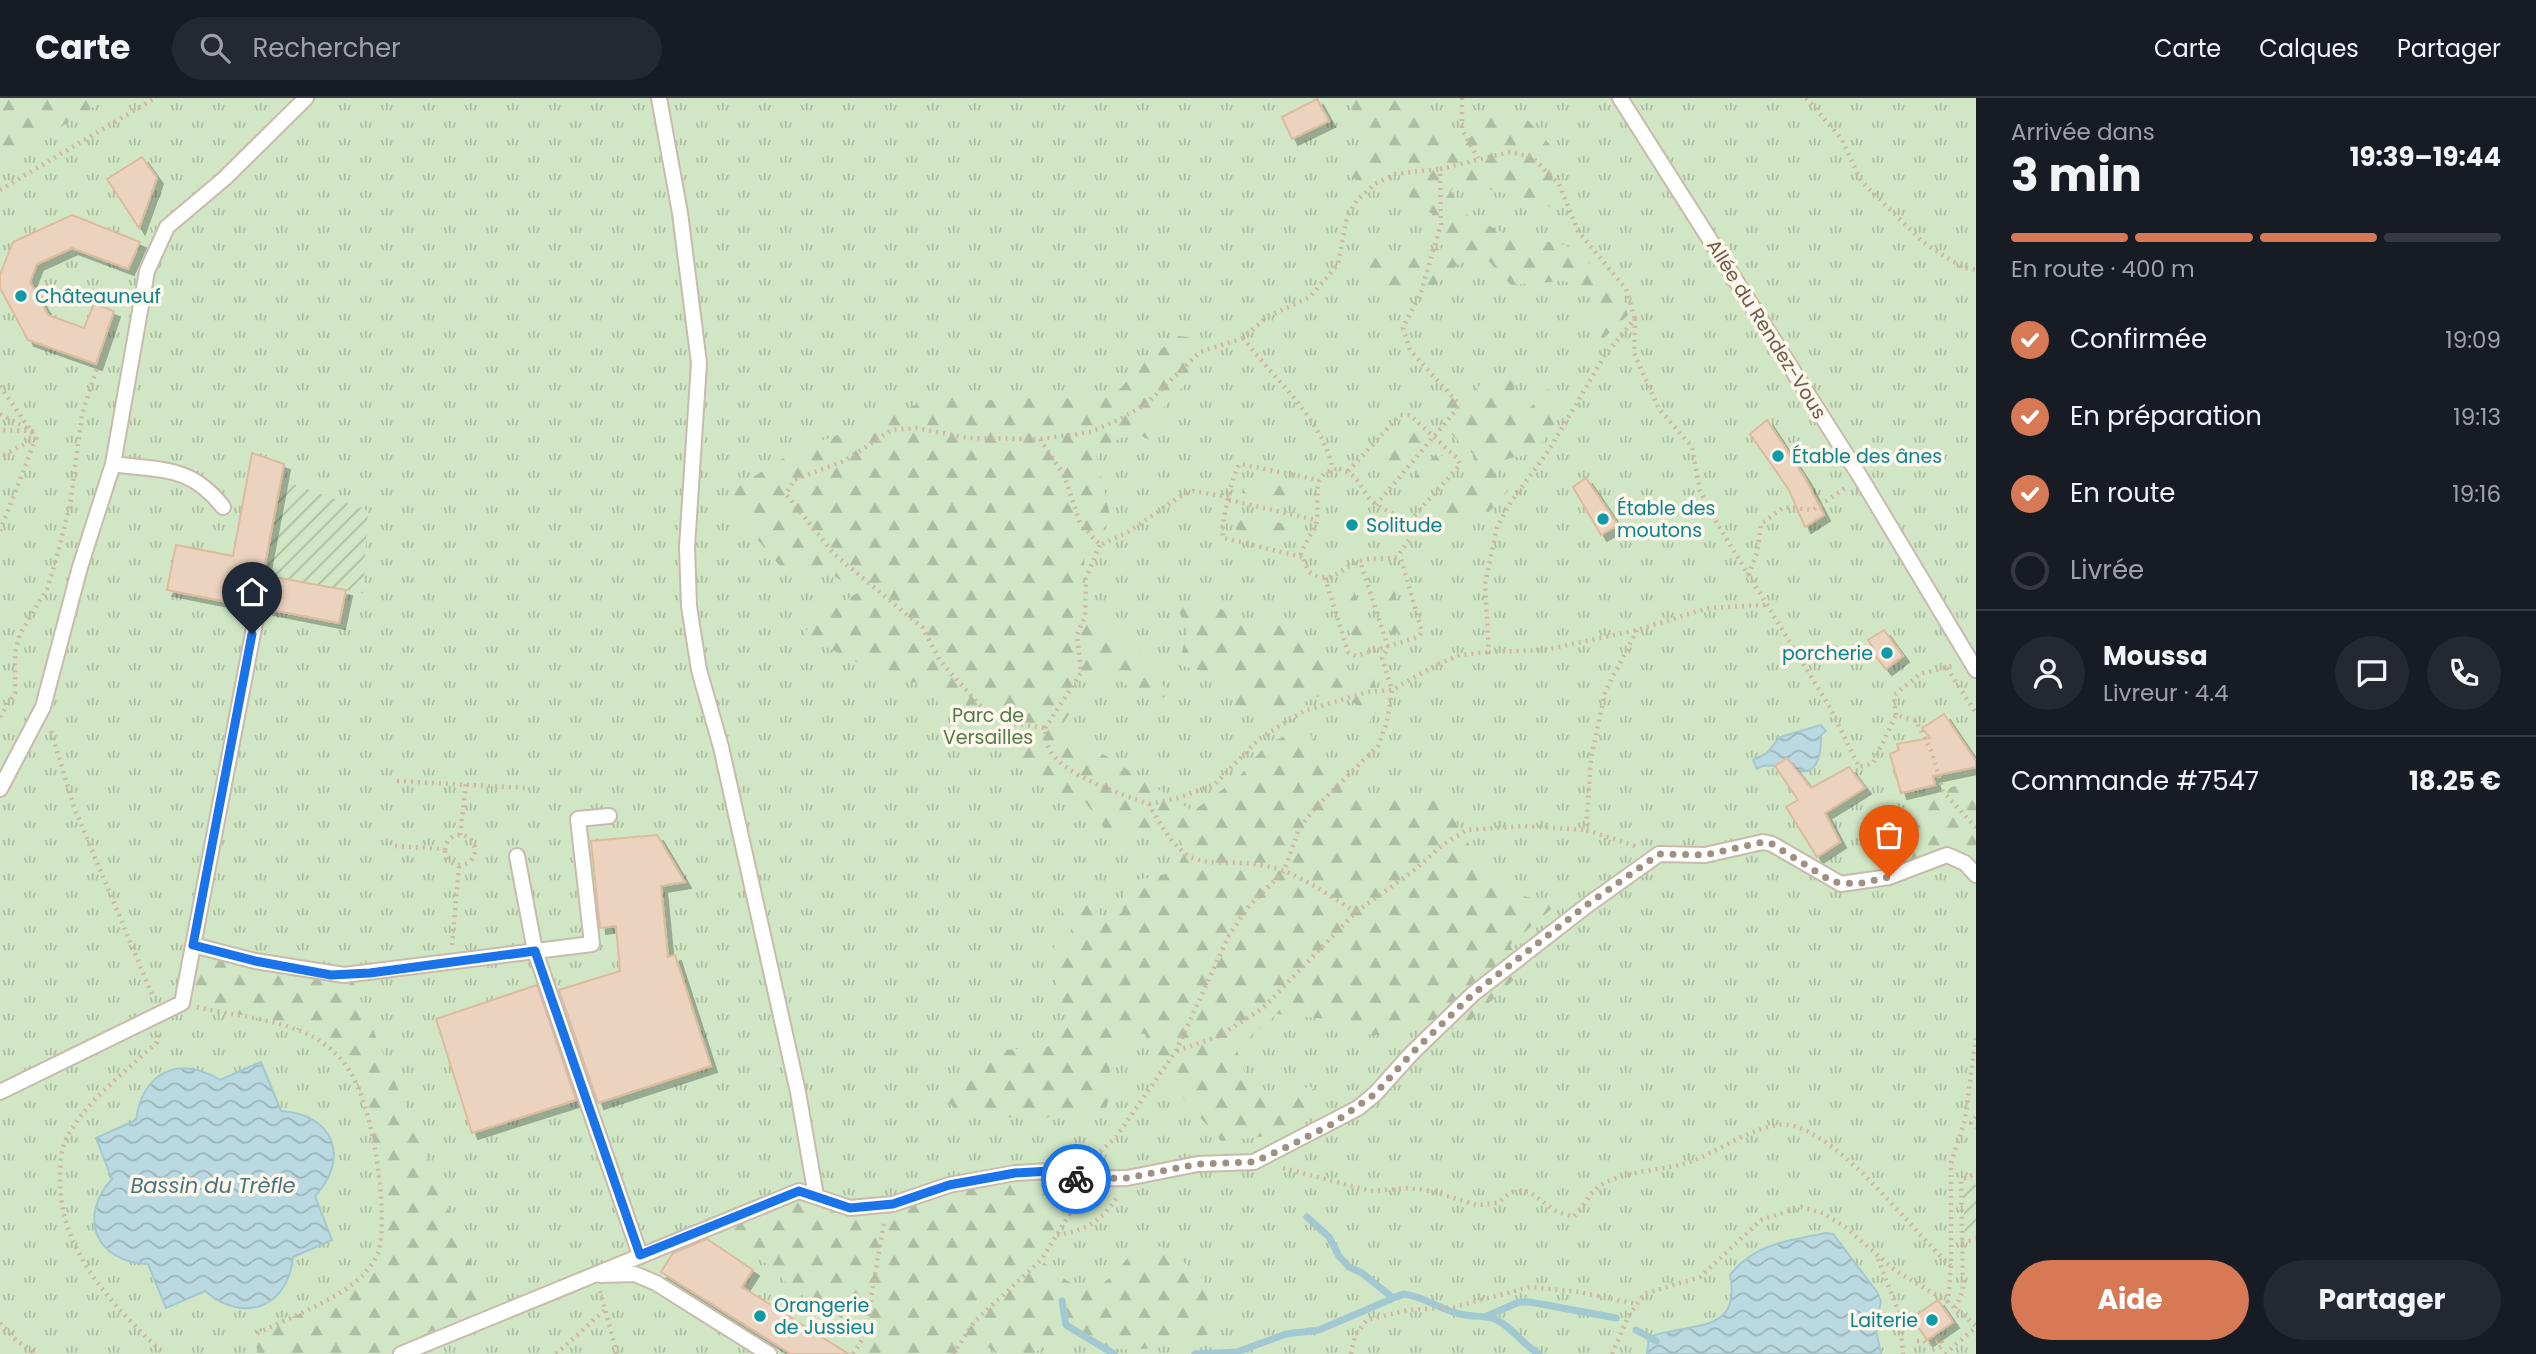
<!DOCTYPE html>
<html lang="fr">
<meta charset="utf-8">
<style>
body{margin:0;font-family:Poppins,sans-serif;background:#242831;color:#f1f3f6;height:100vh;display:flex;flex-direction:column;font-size:26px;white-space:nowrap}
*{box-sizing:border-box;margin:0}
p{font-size:23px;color:#9ea1a6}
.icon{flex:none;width:38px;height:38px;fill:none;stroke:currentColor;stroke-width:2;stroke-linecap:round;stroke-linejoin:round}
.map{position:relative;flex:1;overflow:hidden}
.details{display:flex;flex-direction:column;background:#171b24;width:560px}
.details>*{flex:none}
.pin{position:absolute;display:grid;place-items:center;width:60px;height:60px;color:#fff;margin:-72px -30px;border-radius:50% 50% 50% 0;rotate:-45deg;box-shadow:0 0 7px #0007}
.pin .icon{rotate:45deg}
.courier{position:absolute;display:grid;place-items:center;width:70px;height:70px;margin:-35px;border:5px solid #1a73e8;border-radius:50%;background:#fff;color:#222;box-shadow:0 2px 9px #0007}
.headline em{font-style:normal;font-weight:700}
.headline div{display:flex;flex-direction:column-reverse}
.headline{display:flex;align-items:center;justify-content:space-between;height:119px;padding:0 35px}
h1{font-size:46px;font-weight:700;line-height:52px}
.bar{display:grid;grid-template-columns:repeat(4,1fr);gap:10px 7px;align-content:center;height:84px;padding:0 35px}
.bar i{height:9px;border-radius:5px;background:#363941}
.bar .selected{background:#d87955}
.bar p{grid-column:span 4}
.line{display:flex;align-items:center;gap:18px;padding:0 35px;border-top:2px solid #363941}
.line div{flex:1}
.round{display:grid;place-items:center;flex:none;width:74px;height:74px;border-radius:37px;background:#242831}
ol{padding:0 35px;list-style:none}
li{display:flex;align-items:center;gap:21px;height:77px}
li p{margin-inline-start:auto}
li .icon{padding:7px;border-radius:50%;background:#d87955;color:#fff;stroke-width:4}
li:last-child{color:#9ea1a6}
li i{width:38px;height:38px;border:4px solid #363941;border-radius:50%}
.button{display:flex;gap:14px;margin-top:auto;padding:14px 35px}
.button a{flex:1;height:80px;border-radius:42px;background:#d87955;color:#fff;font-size:28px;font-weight:700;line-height:80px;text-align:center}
.button a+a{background:#242831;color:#f1f3f6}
header{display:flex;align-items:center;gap:42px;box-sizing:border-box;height:98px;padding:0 35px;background:#171b24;border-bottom:2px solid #363941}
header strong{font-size:33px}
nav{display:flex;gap:38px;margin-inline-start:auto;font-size:24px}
.search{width:490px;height:63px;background:#242831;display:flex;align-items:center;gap:18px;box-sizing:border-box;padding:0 24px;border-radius:38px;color:#9ea1a6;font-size:26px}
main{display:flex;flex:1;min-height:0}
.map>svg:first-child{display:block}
</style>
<header>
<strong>Carte</strong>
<div class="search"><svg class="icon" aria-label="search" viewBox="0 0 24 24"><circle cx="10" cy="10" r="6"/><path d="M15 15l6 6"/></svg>Rechercher</div>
<nav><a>Carte</a><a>Calques</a><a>Partager</a></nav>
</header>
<main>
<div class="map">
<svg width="1976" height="1256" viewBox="0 0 1976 1256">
<defs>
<pattern id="grass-tufts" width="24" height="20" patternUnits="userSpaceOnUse" patternTransform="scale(1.75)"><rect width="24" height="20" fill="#d0e6c4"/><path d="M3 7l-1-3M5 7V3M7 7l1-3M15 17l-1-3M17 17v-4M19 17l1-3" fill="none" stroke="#adbda1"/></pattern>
<pattern id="forest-firs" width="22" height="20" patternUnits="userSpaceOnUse" patternTransform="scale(1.75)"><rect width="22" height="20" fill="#d0e6c4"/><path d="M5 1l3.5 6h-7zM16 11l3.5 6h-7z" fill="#adbda1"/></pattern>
<pattern id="garden-furrows" width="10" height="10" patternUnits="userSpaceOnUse" patternTransform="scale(1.75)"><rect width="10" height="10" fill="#d0e6c4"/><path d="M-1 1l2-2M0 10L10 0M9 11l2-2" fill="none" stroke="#adbda1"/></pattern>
<pattern id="water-waves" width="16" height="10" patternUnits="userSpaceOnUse" patternTransform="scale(1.75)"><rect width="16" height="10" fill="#bbd9e1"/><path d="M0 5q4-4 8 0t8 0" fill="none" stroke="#9cb3b9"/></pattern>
<filter id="shadow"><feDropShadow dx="6" dy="6" stdDeviation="0" flood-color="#0004"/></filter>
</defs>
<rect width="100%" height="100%" fill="#faf2e4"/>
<path fill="url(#grass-tufts)" d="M 0,0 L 1976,0 L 1976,1256 L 0,1256 Z"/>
<path fill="url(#forest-firs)" d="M 0,0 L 108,0 L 0,66 Z
M 1353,0 L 1395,0 L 1449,39 L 1474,38 L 1483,16 L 1524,18 L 1551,48 L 1554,110 L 1458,82 L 1451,93 L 1458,112 L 1505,136 L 1566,147 L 1619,189 L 1628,217 L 1602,242 L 1588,190 L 1564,183 L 1511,187 L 1480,154 L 1466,159 L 1437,186 L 1365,195 L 1361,174 L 1373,160 L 1443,150 L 1448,128 L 1409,99 L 1395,65 L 1359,84 L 1346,74 L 1375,52 L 1355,33 L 1350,2 Z
M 1178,238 L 1200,240 L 1193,278 L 1163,310 L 1149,342 L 1134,334 L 1095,352 L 1111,422 L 1086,450 L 1079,509 L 1136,550 L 1171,598 L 1147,602 L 1115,579 L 1071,571 L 1077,606 L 1060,629 L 1193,713 L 1238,680 L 1266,647 L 1305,628 L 1331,671 L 1366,685 L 1365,701 L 1402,697 L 1443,703 L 1496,790 L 1556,807 L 1510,847 L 1523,873 L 1460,932 L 1416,927 L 1373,938 L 1327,921 L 1277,916 L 1236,950 L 1247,981 L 1280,1002 L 1310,988 L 1324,1006 L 1294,1035 L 1221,1043 L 1154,967 L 1145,936 L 1132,935 L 1108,963 L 1113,990 L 1106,1010 L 1031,1022 L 956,1012 L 941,996 L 953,980 L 982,976 L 995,953 L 1051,948 L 1074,914 L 1056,900 L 1054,846 L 1073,843 L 1069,821 L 1054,805 L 1083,802 L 1108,823 L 1122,814 L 1128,784 L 1175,774 L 1186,751 L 1173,733 L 1107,734 L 1086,705 L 1056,696 L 1024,675 L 1015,641 L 1004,635 L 987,641 L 950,620 L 925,587 L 881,576 L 804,538 L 817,510 L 840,506 L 859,494 L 831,476 L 780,468 L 727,406 L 734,391 L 795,353 L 945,296 L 975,303 L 1054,298 L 1089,303 L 1122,289 L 1137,270 Z
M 1490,279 L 1518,280 L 1507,312 L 1524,316 L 1548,291 L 1558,321 L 1534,356 L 1510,360 L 1493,367 L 1496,380 L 1508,393 L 1489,414 C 1465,409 1462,423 1441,419 L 1468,379 L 1475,358 L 1453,338 L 1436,297 L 1467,298 Z
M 1411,330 L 1423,340 L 1387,380 L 1379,364 Z
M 1438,354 L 1448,364 L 1414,400 L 1400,395 Z
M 1246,379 L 1292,389 L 1295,406 L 1242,395 Z
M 1238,415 L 1290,427 L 1281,441 L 1234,431 Z
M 1375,485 L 1392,486 L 1406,532 L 1391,537 Z
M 1354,492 L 1371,543 L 1355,548 L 1341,502 Z
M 1214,507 L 1254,530 L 1291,524 L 1315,561 L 1374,579 L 1379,609 L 1362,638 L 1359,608 L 1333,593 L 1277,614 L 1235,607 L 1225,579 L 1179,567 L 1187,533 L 1177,508 Z
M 1976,679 L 1976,773 L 1962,756 L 1903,768 L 1890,755 L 1880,754 L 1888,736 L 1933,697 Z
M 193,847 L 353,877 L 354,886 L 489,1209 L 377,1256 L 258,1256 L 254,1237 C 287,1220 356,1196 374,1163 C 393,1129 373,1026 359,991 C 351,972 340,957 323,945 C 285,919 231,917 186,906 Z
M 1015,1075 L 1076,1081 L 1069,1117 L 1041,1162 C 1079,1197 1099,1202 1130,1156 L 1159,1148 C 1185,1163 1204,1179 1220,1205 L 1211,1235 C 1160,1256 1113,1256 1057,1239 L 1033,1256 L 997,1256 L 988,1249 L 981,1256 L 861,1256 L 840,1219 L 788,1187 L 774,1170 L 718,1137 L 722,1123 L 799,1093 L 850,1110 Z"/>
<path fill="url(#garden-furrows)" d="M 285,383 L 368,413 L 363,495 L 263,477 L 278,398 Z
M 1972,1079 L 1976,1088 L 1976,1139 L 1965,1142 L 1963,1083 Z"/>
<path fill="url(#water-waves)" stroke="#a2c8d2" stroke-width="2" d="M 1821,627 L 1826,633 L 1821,637 C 1822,704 1777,655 1757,671 L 1753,662 L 1767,655 L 1780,639 Z
M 261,964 L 281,1013 C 333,1016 351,1060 315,1098 L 332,1142 L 293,1159 C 288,1210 243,1226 205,1193 L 166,1210 L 148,1166 C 96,1164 77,1120 112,1081 L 96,1040 L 136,1022 C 143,974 178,957 220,982 Z
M 1826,1135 L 1833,1136 L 1877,1194 L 1881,1204 L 1875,1227 L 1881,1256 L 1647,1256 L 1649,1239 C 1687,1224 1743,1238 1730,1177 C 1755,1145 1788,1143 1826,1135 Z"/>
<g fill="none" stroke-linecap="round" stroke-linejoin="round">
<path stroke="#a2c8d2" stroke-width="7" d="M 1307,1119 L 1329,1139 L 1339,1158 L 1349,1169 L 1362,1175 L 1393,1200
M 1062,1203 L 1066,1227 L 1114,1256
M 1487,1218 L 1519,1204 L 1530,1204 L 1616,1220
M 1636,1232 L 1656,1243
M 1195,1256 L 1237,1254 L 1286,1236 L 1319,1232 L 1403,1196 C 1425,1198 1443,1214 1465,1217 C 1476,1219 1486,1217 1497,1222 C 1513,1230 1523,1247 1539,1256"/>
</g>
<path fill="#ecd3bf" stroke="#ddbba1" stroke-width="2" filter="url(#shadow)" d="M 1317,1 L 1329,23 L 1292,41 L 1282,19 Z
M 142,59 L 157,80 L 139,130 L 107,81 Z
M 72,117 L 140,144 L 128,171 L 72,150 L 37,166 L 30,184 L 48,217 L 84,230 L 94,206 L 114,213 L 96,266 L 28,242 L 0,190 L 0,177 L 13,144 Z
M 1767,322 L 1805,380 L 1824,417 L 1805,429 L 1789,392 L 1750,336 Z
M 252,355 L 284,366 L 263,477 L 346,492 L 339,525 L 267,511 L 265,502 L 259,500 L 251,502 L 248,508 L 167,492 L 176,447 L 233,458 Z
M 1586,380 L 1618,427 L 1601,437 L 1573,389 Z
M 1884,532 L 1903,558 L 1886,571 L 1871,553 L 1874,551 L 1868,542 Z
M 1944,616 L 1976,663 L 1976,669 L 1933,678 L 1935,687 L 1901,695 L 1890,656 L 1899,652 L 1897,646 L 1930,640 L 1922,630 Z
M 1787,660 L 1811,690 L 1849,669 L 1865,690 L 1825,715 L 1840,744 L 1817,759 L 1786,709 L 1798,702 L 1775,668 Z
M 657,737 L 685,784 L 661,788 L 668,859 L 675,857 L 711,968 L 598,1005 L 559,892 L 620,873 L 616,828 L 600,830 L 591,743 Z
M 537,887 L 576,1002 L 472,1035 L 436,921 Z
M 707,1141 L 753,1172 L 742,1189 L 849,1256 L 791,1256 L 661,1174 L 673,1155 Z
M 1938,1202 L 1953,1224 L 1927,1242 L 1912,1220 Z"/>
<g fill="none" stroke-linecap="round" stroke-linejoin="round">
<g stroke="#c9bbac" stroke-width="18">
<path id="lane" d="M 659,0 L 680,115 L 699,265 L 687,449 L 689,508 L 699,572 L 721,649 L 798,994 L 816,1098
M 1620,0 L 1861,380 L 1976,572
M 113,366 C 162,373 190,367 223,409
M 0,691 L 43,609 L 80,469 L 113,366 L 147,173 L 167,129 L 225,80 L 306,0
M 517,758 L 535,853 L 640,1157
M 193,847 L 255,863 L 344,877 L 592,846 L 578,721 L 609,718
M 0,994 L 182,905 L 258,509
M 600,1177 L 635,1176 L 656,1185 L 769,1256
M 401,1256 L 799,1093 L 850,1110 L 893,1106 L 949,1087 L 1015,1075 L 1050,1073 L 1076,1081 L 1127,1080 L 1198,1066 L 1254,1064 L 1358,1010 L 1375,996 L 1412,955 L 1473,896 L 1589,806 L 1659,756 L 1705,757 L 1763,744 L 1772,746 L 1841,786 L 1889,779 L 1947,757 L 1965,765 L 1976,777"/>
</g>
<path stroke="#d1b7a2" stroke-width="4.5" stroke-dasharray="2 5" stroke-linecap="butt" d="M 1462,0 L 1462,32 L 1478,60
M 1806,0 L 1841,40 L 1861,83 L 1924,145 L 1962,169 L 1976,172
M 0,92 L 155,0
M 1243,240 C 1274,281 1323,321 1333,372
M 0,288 L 36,340 L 0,359
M 0,316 L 32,333 L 0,332
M 1040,341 L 1064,377 L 1080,425 L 1100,447 L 1128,434 L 1184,396 L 1193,393 L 1229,399
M 1339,371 C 1359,376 1359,389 1371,402 C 1380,412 1395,414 1405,424 L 1409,442 L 1397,459 C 1386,462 1375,459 1364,462 C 1342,466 1333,490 1309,474 L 1301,456 C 1304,445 1312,437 1316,426 C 1322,405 1306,374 1339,371 Z
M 1348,373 L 1400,317 L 1410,317 L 1458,361 L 1460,367 L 1407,426
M 1229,402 L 1316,422
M 1376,407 L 1457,311 L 1457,304 L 1410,252 L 1403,230 L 1421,194 L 1441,126 L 1440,71 L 1510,54 L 1532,59 L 1559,86 L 1578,133 L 1626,191 L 1635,221
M 0,433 L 36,340
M 1302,459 L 1223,440 C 1220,429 1232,375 1240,366 L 1319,382
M 1748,477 L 1757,455 L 1761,426 L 1784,409 L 1813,412 L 1848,388
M 1325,480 L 1348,554 L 1356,558 L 1418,539 L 1422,534 L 1400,457
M 1765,507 L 1708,510 L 1637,532 L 1545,552 L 1489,554 L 1485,486 L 1497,429 L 1511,404 L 1549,352 L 1605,257 L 1635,221 L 1634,255 L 1659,311 L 1692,349 L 1700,393 L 1718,427 L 1829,608 L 1859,669 L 1873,665 L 1896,617 L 1916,623 L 1931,652 L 1943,693 L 1976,730
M 1637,532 L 1605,594 L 1591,661 L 1586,732 L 1638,749
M 1947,570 L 1976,615
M 1896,617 L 1894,597 L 1920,576 L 1952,568
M 0,619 L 15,595 L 15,555 L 20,536 L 48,489 L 58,454 L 70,407 L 82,316 L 97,270
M 1045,630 L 1081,575 L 1077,537 L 1085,518 L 1086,480 L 1100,447
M 51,633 L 74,709 L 153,899
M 397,683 L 526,690
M 1149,706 L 1178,700 L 1215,686 L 1259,641 L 1304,613 L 1368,594 L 1392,592 L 1438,566 L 1460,557 L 1489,554
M445 752a15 15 0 1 1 30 0a15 15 0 1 1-30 0Z
M 460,737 L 466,686
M 395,748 L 444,751
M 1356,814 C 1332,800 1306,780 1281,772 C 1207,750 1195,793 1149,706 C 1123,697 1062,677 1049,651 C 1046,646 1046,636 1045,630 L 994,623 L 940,563 L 923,530 L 834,456 L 786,396 L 794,382 L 844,363 L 892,332 L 916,330 L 968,340 L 1040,341 L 1091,334 L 1120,321 L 1146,306 L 1200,254 L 1243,240 L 1267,219 L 1310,199 L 1338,166 L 1347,118 L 1357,102 L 1375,86 L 1395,76 L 1440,71
M 452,847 L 459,768
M 197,909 C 238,919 288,921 323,945 C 334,953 342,961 349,972 C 373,1008 387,1105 380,1148 C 378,1158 372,1167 365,1175 C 341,1201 286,1221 254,1237
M 158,937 L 157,944 C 127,973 85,1003 66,1041 C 61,1052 60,1066 60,1078 C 58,1153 113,1208 164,1256
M 1976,940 L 1965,1022 L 1951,1065 L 1951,1168 L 1948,1204 L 1976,1228
M 1177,953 L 1219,938 L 1263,910 L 1356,814 L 1412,774 L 1444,746 L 1467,732 L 1524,728 L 1586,732
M 1976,1019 L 1971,1025 L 1976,1030
M 1090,1063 L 1116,1039 L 1176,953 L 1229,837 L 1249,808 L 1284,773 L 1298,733 L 1314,711 L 1378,648 L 1387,624 L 1392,592 L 1382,560 L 1388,549 L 1360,463
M 1283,1070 L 1371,1093 L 1408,1090 L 1431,1093 L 1477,1107 L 1497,1105 L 1512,1094 L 1528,1093 L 1556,1113 L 1573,1119 C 1583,1110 1589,1097 1596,1091 C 1617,1072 1667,1073 1693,1063 C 1720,1052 1748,1032 1777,1027 C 1828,1018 1913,1135 1951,1168
M 1057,1137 C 1085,1133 1102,1123 1117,1099
M 1962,1145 L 1976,1141
M 1878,1161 L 1900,1217 L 1903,1256
M 600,1193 L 617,1256
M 1955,1210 L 1963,1193 L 1961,1082 L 1976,1075
M 0,1225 L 16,1242 L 36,1256
M 1917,1243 L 1924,1243 L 1928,1247 L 1941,1242 L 1943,1248 L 1932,1252 L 1933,1256
M 556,1256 L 606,1211
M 853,1256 L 864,1239 L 884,1125
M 953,1256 L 975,1223 L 1041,1162 L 1069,1117 L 1073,1098
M 1351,1256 L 1355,1237 L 1367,1222 L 1408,1212 L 1454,1209 L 1530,1189 L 1579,1194 L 1637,1206
M 1612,1256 L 1628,1219 L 1644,1196 L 1700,1179 L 1761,1122 L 1801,1109 L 1823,1115 L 1845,1129 L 1896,1173 L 1948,1204
M 1945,1256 L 1976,1229"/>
<use href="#lane" stroke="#fff" stroke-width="14"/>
</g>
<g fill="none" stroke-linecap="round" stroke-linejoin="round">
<path stroke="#a09081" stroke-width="7" stroke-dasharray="0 12.6" d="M 1076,1081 L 1127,1080 L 1198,1066 L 1254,1064 L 1289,1048 L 1332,1026 L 1375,996 L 1412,955 L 1473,896 L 1588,806 L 1659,756 L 1705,757 L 1763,744 L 1772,746 L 1833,784 L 1857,786 L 1889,779"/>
<path stroke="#1a73e8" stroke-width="9" d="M 252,536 L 193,847 L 255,863 L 331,877 L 370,875 L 535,853 L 640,1157 L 799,1093 L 850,1110 L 893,1106 L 949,1087 L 1015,1075 L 1050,1073 L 1076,1081"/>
</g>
<g fill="#0f9aa8" stroke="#fdf6ea" stroke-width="2.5">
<circle cx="21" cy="198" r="7"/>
<circle cx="1778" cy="358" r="7"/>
<circle cx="1603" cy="421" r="7"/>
<circle cx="1352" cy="427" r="7"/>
<circle cx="1887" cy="555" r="7"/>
<circle cx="760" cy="1218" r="7"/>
<circle cx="1932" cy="1222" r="7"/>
</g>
<g text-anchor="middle" stroke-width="7" stroke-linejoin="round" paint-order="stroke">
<g font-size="19" fill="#0d838f" stroke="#fdf6ea" text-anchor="start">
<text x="35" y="205">Châteauneuf</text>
<text x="1792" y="365">Étable des ânes</text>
<text x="1617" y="417">Étable des<tspan x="1617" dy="22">moutons</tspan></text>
<text x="1366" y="434">Solitude</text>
<text x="1873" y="562" text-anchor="end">porcherie</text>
<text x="774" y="1214">Orangerie<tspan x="774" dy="22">de Jussieu</tspan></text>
<text x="1918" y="1229" text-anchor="end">Laiterie</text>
</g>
<g font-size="19" fill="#6f5b4c" stroke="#fdf6ea">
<text transform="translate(1767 231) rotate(58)" y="7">Allée du Rendez-Vous</text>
</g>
<g font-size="19" fill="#547a49" stroke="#fdf6ea">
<text x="988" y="624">Parc de<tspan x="988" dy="22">Versailles</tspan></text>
</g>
<g font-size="21" font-style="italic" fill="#487480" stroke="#fdf6ea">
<text x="213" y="1095">Bassin du Trèfle</text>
</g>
</g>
</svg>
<div class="pin" style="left:1889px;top:779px;background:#ea580c"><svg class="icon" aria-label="bag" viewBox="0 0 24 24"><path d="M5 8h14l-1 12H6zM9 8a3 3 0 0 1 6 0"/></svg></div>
<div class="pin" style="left:252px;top:536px;background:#1f2937"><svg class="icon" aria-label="home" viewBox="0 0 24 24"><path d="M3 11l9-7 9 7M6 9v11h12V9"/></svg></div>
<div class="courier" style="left:1076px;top:1081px"><svg class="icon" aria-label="bike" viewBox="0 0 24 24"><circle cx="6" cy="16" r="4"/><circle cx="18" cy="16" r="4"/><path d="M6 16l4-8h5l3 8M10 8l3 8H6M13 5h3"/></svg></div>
</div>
<section class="details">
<div class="headline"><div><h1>3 min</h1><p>Arrivée dans</p></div><em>19:39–19:44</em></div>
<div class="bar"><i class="selected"></i><i class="selected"></i><i class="selected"></i><i></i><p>En route · 400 m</p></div>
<ol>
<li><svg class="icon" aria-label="check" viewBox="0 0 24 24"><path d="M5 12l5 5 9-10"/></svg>Confirmée<p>19:09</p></li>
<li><svg class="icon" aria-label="check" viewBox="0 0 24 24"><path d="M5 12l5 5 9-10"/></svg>En préparation<p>19:13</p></li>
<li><svg class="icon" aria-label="check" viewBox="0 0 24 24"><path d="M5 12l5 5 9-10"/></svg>En route<p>19:16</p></li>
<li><i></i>Livrée</li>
</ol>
<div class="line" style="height:126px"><a class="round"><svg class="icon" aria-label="person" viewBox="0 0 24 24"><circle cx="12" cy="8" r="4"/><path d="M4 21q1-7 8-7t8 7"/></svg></a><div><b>Moussa</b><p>Livreur · 4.4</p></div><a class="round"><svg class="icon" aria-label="chat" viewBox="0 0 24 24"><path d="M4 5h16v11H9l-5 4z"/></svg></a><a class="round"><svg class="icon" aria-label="phone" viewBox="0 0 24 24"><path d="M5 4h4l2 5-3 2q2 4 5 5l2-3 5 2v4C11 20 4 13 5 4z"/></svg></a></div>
<div class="line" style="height:91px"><div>Commande #7547</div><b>18.25 €</b></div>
<div class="button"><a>Aide</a><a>Partager</a></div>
</section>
</main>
